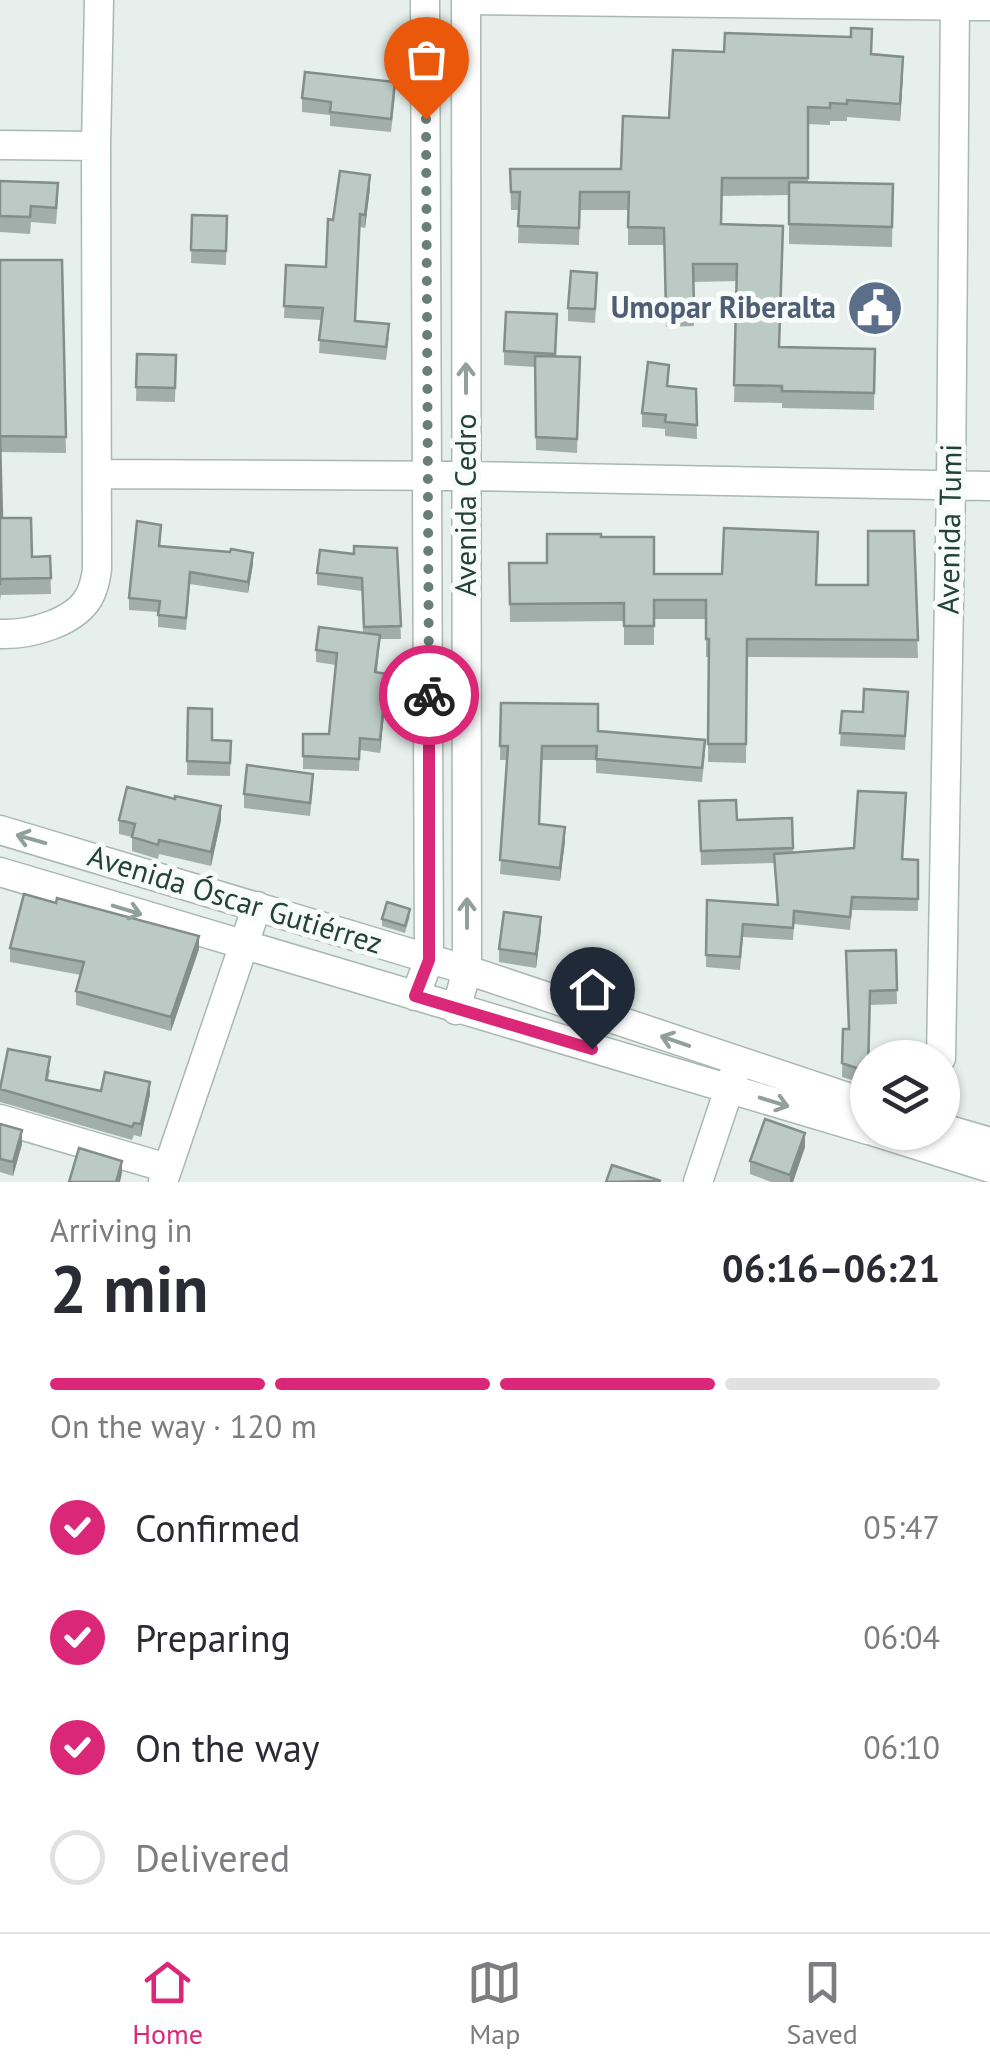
<!DOCTYPE html>
<meta charset="utf-8">
<style>
body{margin:0;font-family:"PT Sans",sans-serif;background:#f7f7f7;color:#2b2b33;height:100vh;display:flex;flex-direction:column;font-size:38px;white-space:nowrap}
*{box-sizing:border-box;margin:0}
p{font-size:32px;color:#7c7c81}
.icon{flex:none;width:55px;height:55px;fill:none;stroke:currentColor;stroke-width:2;stroke-linecap:round;stroke-linejoin:round}
.map{position:relative;height:1182px;overflow:hidden}
.drawer{display:flex;flex-direction:column;background:#fff;flex:1}
.drawer>*{flex:none}
.buttons{position:absolute;left:850px;top:1040px;display:grid;gap:20px}
.buttons a{display:grid;place-items:center;width:110px;height:110px;border-radius:50%;background:#fff;box-shadow:0 2px 8px #0004;font-size:50px}
.pin{position:absolute;display:grid;place-items:center;width:85px;height:85px;color:#fff;margin:-102px -42px;border-radius:50% 50% 50% 0;rotate:-45deg;box-shadow:0 0 10px #0007}
.pin .icon{rotate:45deg}
.courier{position:absolute;display:grid;place-items:center;width:100px;height:100px;margin:-50px;border:8px solid #db2777;border-radius:50%;background:#fff;color:#222;box-shadow:0 2px 12px #0007}
.head em{font-style:normal;font-weight:700}
.head div{display:flex;flex-direction:column-reverse}
.head{display:flex;align-items:center;justify-content:space-between;height:170px;padding:0 50px}
h1{font-size:65px;font-weight:700;line-height:75px}
.bar{display:grid;grid-template-columns:repeat(4,1fr);gap:15px 10px;align-content:center;height:120px;padding:0 50px}
.bar i{height:12px;border-radius:8px;background:#e1e1e2}
.bar .on{background:#db2777}
.bar p{grid-column:span 4}
ol{padding:0 50px;list-style:none}
li{display:flex;align-items:center;gap:30px;height:110px}
li p{margin-inline-start:auto}
li .icon{padding:10px;border-radius:50%;background:#db2777;color:#fff;stroke-width:4}
li:last-child{color:#7c7c81}
li i{width:55px;height:55px;border:5px solid #e1e1e2;border-radius:50%}
.dock{display:flex;justify-content:space-around;align-items:center;height:140px;border-top:2px solid #e1e1e2;background:#fff;font-size:28px;color:#7c7c81}
.dock a{display:grid;justify-items:center;gap:5px}
.dock .on{color:#db2777}
.map>svg:first-child{display:block}
</style>
<div class="map">
<svg width="990" height="1182" viewBox="0 0 990 1182">
<rect width="100%" height="100%" fill="#e6efeb"/>
<g fill="none" stroke-linecap="round" stroke-linejoin="round">
<g stroke="#a8b8b2" stroke-width="31">
<path id="minor" d="M 466,0 L 990,6
M 0,145 L 96,146
M 97,474 L 466,476 L 990,486
M 0,634 C 29,635 78,623 91,593 C 94,586 96,577 97,569 L 96,146 L 99,0
M 0,830 L 467,970 L 868,1104
M 0,872 L 868,1130
M 415,996 L 429,960 L 425,0
M 456,1010 L 467,970 L 466,0
M 941,1058 L 951,485 L 955,0
M 0,1119 L 167,1168
M 942,1128 L 990,1142
M 875,1132 L 990,1168
M 163,1182 L 257,906
M 698,1182 L 734,1074"/>
</g>
<use href="#minor" stroke="#fff" stroke-width="28"/>
</g>
<path fill="#a1aea9" d="M 724,52 L 872,54 L 903,74 L 900,121 L 847,117 L 847,121 L 830,121 L 830,125 L 808,124 L 808,182 L 893,184 L 892,247 L 789,244 L 789,195 L 722,196 L 722,224 L 780,347 L 875,349 L 874,410 L 782,408 L 782,403 L 734,402 L 737,281 L 693,282 L 694,326 L 666,327 L 664,245 L 628,245 L 628,210 L 580,210 L 579,245 L 518,243 L 519,210 L 511,210 L 510,169 L 621,169 L 669,118 Z
M 395,96 L 391,132 L 330,126 L 330,115 L 302,112 L 302,98 Z
M 0,181 L 58,199 L 56,224 L 31,222 L 30,234 L 0,232 Z
M 370,188 L 365,228 L 360,227 L 355,321 L 389,337 L 386,360 L 319,353 L 321,320 L 284,318 L 286,265 L 326,267 L 333,220 Z
M 192,215 L 227,216 L 226,265 L 191,263 Z
M 0,260 L 62,260 L 66,453 L 1,452 L 2,518 L 32,557 L 50,556 L 51,594 L 1,595 L 0,601 Z
M 597,286 L 595,323 L 568,321 L 568,308 Z
M 557,314 L 556,356 L 580,357 L 577,453 L 536,450 L 535,367 L 504,365 L 504,351 Z
M 137,354 L 176,355 L 175,402 L 136,401 Z
M 669,378 L 668,386 L 696,389 L 697,439 L 665,436 L 665,429 L 642,427 L 642,413 Z
M 914,531 L 918,658 L 747,657 L 746,763 L 708,762 L 709,657 L 706,657 L 706,619 L 654,619 L 654,645 L 624,645 L 624,621 L 510,622 L 509,563 L 547,563 L 601,537 L 654,574 L 817,585 L 868,585 Z
M 161,536 L 160,546 L 253,564 L 248,593 L 190,584 L 186,630 L 158,627 L 158,612 L 129,610 L 129,598 Z
M 397,548 L 401,639 L 380,639 L 377,673 L 387,686 L 380,753 L 360,750 L 359,771 L 303,769 L 303,734 L 329,734 L 336,665 L 316,662 L 316,650 L 363,632 L 362,591 L 317,585 L 317,573 L 354,554 Z
M 908,692 L 905,750 L 840,746 L 842,711 L 863,712 Z
M 501,703 L 598,731 L 705,754 L 702,782 L 596,773 L 596,760 L 542,760 L 539,824 L 565,841 L 560,881 L 500,874 L 507,760 L 500,760 Z
M 188,708 L 212,740 L 231,741 L 230,776 L 187,775 Z
M 313,787 L 310,816 L 244,808 L 244,794 Z
M 699,801 L 737,820 L 792,818 L 793,853 L 854,848 L 906,806 L 903,859 L 918,860 L 918,911 L 852,910 L 850,930 L 794,924 L 793,940 L 743,937 L 740,970 L 706,967 L 707,900 L 777,905 L 774,863 L 701,865 Z
M 119,820 L 221,820 L 211,866 L 159,854 L 158,859 L 132,851 L 132,837 L 119,834 Z
M 410,916 L 405,933 L 382,926 L 382,919 Z
M 541,930 L 536,968 L 499,962 L 499,949 Z
M 10,948 L 199,949 L 171,1031 L 76,1005 L 76,991 L 81,975 L 10,962 Z
M 896,950 L 897,1004 L 870,1005 L 868,1085 L 842,1077 L 843,1029 L 848,1029 Z
M 50,1070 L 48,1080 L 101,1091 L 150,1094 L 141,1137 L 134,1135 L 132,1140 L 0,1102 L 0,1089 Z
M 0,1124 L 22,1144 L 13,1176 L 0,1172 Z
M 805,1147 L 793,1182 L 771,1182 L 750,1174 L 750,1161 Z"/>
<path fill="#838d89" d="M 903,57 L 903,74 L 900,121 L 900,104 Z
M 370,175 L 370,188 L 365,228 L 365,215 Z
M 253,553 L 253,564 L 248,593 L 248,582 Z
M 387,674 L 387,686 L 380,753 L 380,740 Z
M 221,806 L 221,820 L 211,866 L 211,852 Z
M 565,827 L 565,841 L 560,881 L 560,868 Z
M 541,917 L 541,930 L 536,968 L 536,954 Z
M 199,936 L 199,949 L 171,1031 L 171,1017 Z
M 150,1082 L 150,1094 L 141,1137 L 141,1124 Z
M 22,1130 L 22,1144 L 13,1176 L 13,1162 Z
M 805,1133 L 805,1147 L 793,1182 L 790,1182 L 790,1175 Z
M 122,1161 L 122,1173 L 120,1182 L 116,1182 Z"/>
<path fill="#bbcac4" stroke="#838d89" stroke-width="2.5" d="M 851,28 L 872,29 L 871,54 L 903,57 L 900,104 L 847,100 L 847,104 L 830,103 L 830,108 L 808,107 L 808,178 L 722,178 L 721,224 L 783,226 L 779,347 L 875,349 L 874,393 L 782,391 L 782,386 L 734,385 L 737,264 L 693,264 L 694,309 L 666,310 L 664,228 L 628,227 L 629,192 L 580,192 L 579,228 L 518,226 L 520,192 L 511,192 L 510,169 L 621,169 L 623,116 L 669,118 L 673,50 L 724,52 L 725,33 L 851,37 Z
M 305,72 L 395,82 L 391,119 L 330,112 L 331,102 L 302,98 Z
M 340,171 L 370,175 L 365,215 L 360,214 L 355,321 L 389,324 L 386,347 L 319,340 L 323,308 L 284,306 L 286,265 L 326,267 L 328,219 L 333,220 Z
M 0,181 L 58,183 L 56,208 L 31,206 L 30,217 L 0,216 Z
M 789,182 L 893,184 L 892,227 L 789,224 Z
M 192,215 L 227,216 L 226,251 L 191,250 Z
M 0,260 L 62,260 L 66,437 L 0,436 L 2,518 L 31,518 L 32,557 L 50,556 L 51,578 L 0,579 L 0,585 Z
M 571,271 L 597,273 L 595,309 L 568,308 Z
M 506,312 L 557,314 L 555,354 L 504,351 Z
M 137,354 L 176,355 L 175,388 L 136,387 Z
M 535,356 L 580,357 L 577,439 L 536,437 Z
M 648,362 L 669,365 L 667,386 L 696,389 L 697,425 L 665,422 L 666,415 L 642,413 Z
M 137,521 L 161,525 L 159,546 L 230,552 L 231,549 L 253,553 L 248,582 L 190,572 L 186,618 L 158,615 L 160,601 L 129,598 Z
M 724,528 L 818,532 L 816,585 L 868,585 L 868,531 L 914,531 L 918,640 L 747,639 L 746,744 L 708,744 L 709,639 L 706,639 L 706,600 L 654,600 L 654,626 L 624,626 L 624,603 L 510,604 L 509,563 L 547,563 L 547,534 L 601,534 L 601,537 L 654,537 L 654,574 L 722,574 Z
M 354,546 L 397,548 L 401,626 L 364,627 L 362,578 L 317,573 L 320,550 L 354,554 Z
M 319,627 L 380,635 L 375,672 L 387,674 L 380,740 L 360,738 L 359,759 L 303,756 L 303,734 L 329,734 L 337,653 L 316,650 Z
M 864,689 L 908,692 L 905,736 L 840,733 L 842,711 L 863,712 Z
M 501,703 L 598,704 L 598,731 L 705,740 L 702,768 L 596,759 L 597,746 L 542,746 L 539,824 L 565,827 L 560,868 L 500,860 L 508,746 L 500,746 Z
M 188,708 L 212,709 L 212,740 L 231,741 L 230,763 L 187,761 Z
M 247,765 L 313,774 L 310,803 L 244,794 Z
M 127,787 L 175,799 L 175,796 L 221,806 L 211,852 L 159,840 L 158,845 L 132,837 L 135,824 L 119,820 Z
M 858,791 L 906,793 L 902,859 L 918,860 L 918,899 L 852,897 L 850,917 L 794,911 L 793,928 L 743,924 L 740,957 L 706,955 L 707,900 L 778,905 L 774,854 L 854,848 Z
M 736,800 L 737,820 L 792,818 L 793,848 L 701,851 L 699,801 Z
M 24,894 L 56,903 L 57,898 L 199,936 L 171,1017 L 76,991 L 84,962 L 10,948 Z
M 387,902 L 410,909 L 405,926 L 382,919 Z
M 504,912 L 541,917 L 536,954 L 499,949 Z
M 896,950 L 897,990 L 870,991 L 868,1072 L 842,1063 L 843,1029 L 849,1029 L 846,951 Z
M 8,1049 L 50,1057 L 46,1080 L 101,1091 L 105,1072 L 150,1082 L 141,1124 L 134,1123 L 132,1127 L 0,1089 Z
M 765,1119 L 805,1133 L 790,1175 L 750,1161 Z
M 0,1124 L 22,1130 L 13,1162 L 0,1159 Z
M 79,1148 L 122,1161 L 116,1182 L 69,1182 Z
M 612,1165 L 661,1181 L 606,1182 Z"/>
<defs><path id="oneway-shaft" d="M-6 0H5M1.5-3L5.5 0L1.5 3" fill="none" stroke-width="1.6" stroke-linecap="round" stroke-linejoin="round" transform="scale(2.5)"/></defs>
<g stroke="#92a09c">
<use href="#oneway-shaft" transform="translate(466 378) rotate(-90)"/>
<use href="#oneway-shaft" transform="translate(31 839) rotate(-164)"/>
<use href="#oneway-shaft" transform="translate(127 910) rotate(17)"/>
<use href="#oneway-shaft" transform="translate(467 913) rotate(-90)"/>
<use href="#oneway-shaft" transform="translate(675 1041) rotate(-161)"/>
<use href="#oneway-shaft" transform="translate(774 1102) rotate(17)"/>
</g>
<g fill="none" stroke-linecap="round" stroke-linejoin="round">
<path stroke="#687f78" stroke-width="10" stroke-dasharray="0 18" d="M 426,119 L 429,695"/>
<path stroke="#db2777" stroke-width="12" d="M 429,695 L 429,960 L 415,996 L 592,1049"/>
</g>
<defs>
<g id="civic-disc" transform="scale(2.875)"><circle r="9.5" fill="#5c6f8a" stroke="#f7fbf9"/><path d="M-.6-6.5H3V-4.5H.6V-3L4-1V1h2V6H-6V1h2V-1L-.6-3ZM-1.2 2.5V6h2.4V2.5Z" fill="#fff"/></g>
</defs>
<g fill-rule="evenodd">
<use href="#civic-disc" x="875" y="308"/>
</g>
<g text-anchor="middle" stroke-width="10" stroke-linejoin="round" paint-order="stroke">
<g font-size="30" font-weight="bold" fill="#4e5e75" stroke="#f7fbf9" text-anchor="end">
<text x="836" y="318">Umopar Riberalta</text>
</g>
<g font-size="30" fill="#24423a" stroke="#f7fbf9">
<text transform="translate(466 505) rotate(-90)" y="10">Avenida Cedro</text>
<text transform="translate(950 529) rotate(-89)" y="10">Avenida Tumi</text>
<text transform="translate(235 900) rotate(17)" y="10">Avenida Óscar Gutiérrez</text>
</g>
</g>
</svg>
<div class="buttons">
<a><svg class="icon" aria-label="layers" viewBox="0 0 24 24"><path d="M12 4l9 5-9 5-9-5zM3 14l9 5 9-5"/></svg></a>
</div>
<div class="pin" style="left:426px;top:119px;background:#ea580c"><svg class="icon" aria-label="bag" viewBox="0 0 24 24"><path d="M5 8h14l-1 12H6zM9 8a3 3 0 0 1 6 0"/></svg></div>
<div class="pin" style="left:592px;top:1049px;background:#1f2937"><svg class="icon" aria-label="home" viewBox="0 0 24 24"><path d="M3 11l9-7 9 7M6 9v11h12V9"/></svg></div>
<div class="courier" style="left:429px;top:695px"><svg class="icon" aria-label="bike" viewBox="0 0 24 24"><circle cx="6" cy="16" r="4"/><circle cx="18" cy="16" r="4"/><path d="M6 16l4-8h5l3 8M10 8l3 8H6M13 5h3"/></svg></div>
</div>
<section class="drawer">
<div class="head"><div><h1>2 min</h1><p>Arriving in</p></div><em>06:16–06:21</em></div>
<div class="bar"><i class="on"></i><i class="on"></i><i class="on"></i><i></i><p>On the way · 120 m</p></div>
<ol>
<li><svg class="icon" aria-label="check" viewBox="0 0 24 24"><path d="M5 12l5 5 9-10"/></svg>Confirmed<p>05:47</p></li>
<li><svg class="icon" aria-label="check" viewBox="0 0 24 24"><path d="M5 12l5 5 9-10"/></svg>Preparing<p>06:04</p></li>
<li><svg class="icon" aria-label="check" viewBox="0 0 24 24"><path d="M5 12l5 5 9-10"/></svg>On the way<p>06:10</p></li>
<li><i></i>Delivered</li>
</ol>
</section>
<nav class="dock">
<a class="on"><svg class="icon" aria-label="home" viewBox="0 0 24 24"><path d="M3 11l9-7 9 7M6 9v11h12V9"/></svg>Home</a>
<a><svg class="icon" aria-label="map" viewBox="0 0 24 24"><path d="M3 6l6-2 6 2 6-2v14l-6 2-6-2-6 2zM9 4v14M15 6v14"/></svg>Map</a>
<a><svg class="icon" aria-label="saved" viewBox="0 0 24 24"><path d="M7 4h10v16l-5-4-5 4z"/></svg>Saved</a>
</nav>
